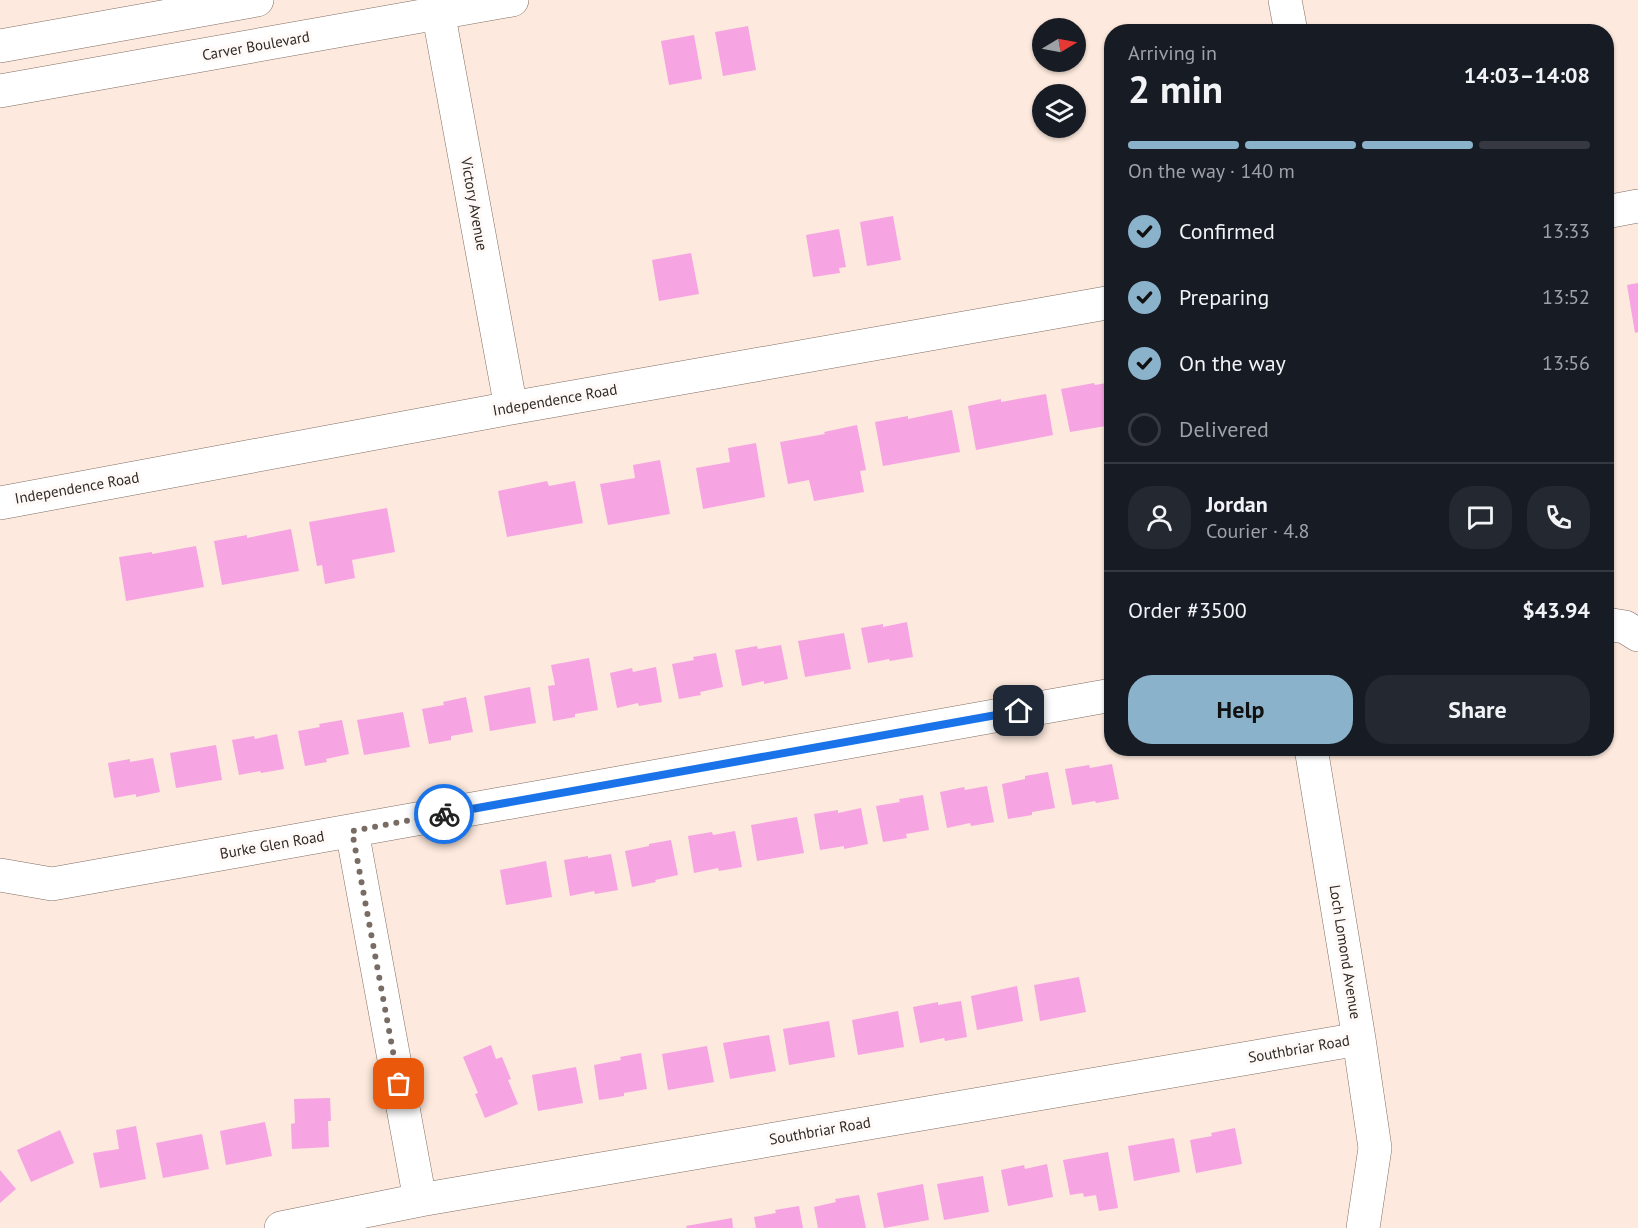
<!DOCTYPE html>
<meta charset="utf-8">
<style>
body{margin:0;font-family:"PT Sans",sans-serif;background:#242831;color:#f1f3f6;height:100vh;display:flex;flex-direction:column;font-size:22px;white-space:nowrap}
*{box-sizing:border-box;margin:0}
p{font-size:20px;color:#9ea1a6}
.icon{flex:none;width:33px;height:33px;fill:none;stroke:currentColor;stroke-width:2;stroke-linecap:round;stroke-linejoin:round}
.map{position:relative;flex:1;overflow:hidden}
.details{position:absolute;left:1104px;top:24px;width:510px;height:732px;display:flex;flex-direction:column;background:#171b24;border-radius:24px;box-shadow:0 2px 4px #0004}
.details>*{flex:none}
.needle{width:39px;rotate:80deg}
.controls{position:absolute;left:1032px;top:18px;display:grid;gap:12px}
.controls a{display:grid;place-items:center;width:54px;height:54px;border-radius:50%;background:#171b24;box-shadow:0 2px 4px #0004;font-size:30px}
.pin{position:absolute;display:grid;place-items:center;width:51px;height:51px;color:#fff;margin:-26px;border-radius:12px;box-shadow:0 3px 9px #0006}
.courier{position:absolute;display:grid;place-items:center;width:60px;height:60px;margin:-30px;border:4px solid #1a73e8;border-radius:50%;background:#fff;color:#222;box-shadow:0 2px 8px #0007}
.overview em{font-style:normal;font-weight:700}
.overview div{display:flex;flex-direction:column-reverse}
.overview{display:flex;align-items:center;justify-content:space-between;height:102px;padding:0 24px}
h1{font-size:39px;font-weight:700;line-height:45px}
.bar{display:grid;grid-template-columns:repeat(4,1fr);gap:9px 6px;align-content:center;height:72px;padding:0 24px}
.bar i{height:8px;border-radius:4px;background:#363941}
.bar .selected{background:#8ab2ca}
.bar p{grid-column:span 4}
.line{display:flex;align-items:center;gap:15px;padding:0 24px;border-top:2px solid #363941}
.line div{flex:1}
.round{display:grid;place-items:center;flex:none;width:63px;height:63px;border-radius:24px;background:#242831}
ol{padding:0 24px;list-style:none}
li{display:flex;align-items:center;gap:18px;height:66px}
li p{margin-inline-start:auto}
li .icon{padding:6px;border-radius:50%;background:#8ab2ca;color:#111;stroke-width:4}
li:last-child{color:#9ea1a6}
li i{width:33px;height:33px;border:3px solid #363941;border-radius:50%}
.cta{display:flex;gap:12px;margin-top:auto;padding:12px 24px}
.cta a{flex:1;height:69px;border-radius:24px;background:#8ab2ca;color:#111;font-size:24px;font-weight:700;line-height:69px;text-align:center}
.cta a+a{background:#242831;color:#f1f3f6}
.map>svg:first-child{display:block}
</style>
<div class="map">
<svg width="1638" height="1228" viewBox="0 0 1638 1228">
<rect width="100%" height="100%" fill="#fde9dd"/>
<path fill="#f7a4e3" d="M 748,26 L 756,70 L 723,76 L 715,32 Z
M 694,35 L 702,79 L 669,85 L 661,41 Z
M 893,216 L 901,260 L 867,266 L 860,222 Z
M 839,229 L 846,267 L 839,268 L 840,273 L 813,277 L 806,235 Z
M 691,253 L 699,294 L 659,301 L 652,260 Z
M 1638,283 L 1638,332 L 1635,333 L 1627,285 Z
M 1112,382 L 1112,425 L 1070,432 L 1061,389 L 1094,383 L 1095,385 Z
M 1046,394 L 1053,435 L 976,450 L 968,406 L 1001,399 L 1001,402 Z
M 952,410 L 960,452 L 883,466 L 875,422 L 908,416 L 908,419 Z
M 857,425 L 866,470 L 860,471 L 864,492 L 814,501 L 809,480 L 788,484 L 780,442 L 825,434 L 824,432 Z
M 756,443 L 765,497 L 703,509 L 696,468 L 730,462 L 728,448 Z
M 660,460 L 670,514 L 608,525 L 600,484 L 635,478 L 633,465 Z
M 547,481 L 549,486 L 575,481 L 583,523 L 507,537 L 498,491 Z
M 387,508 L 395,552 L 352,560 L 355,578 L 325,584 L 322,565 L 317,566 L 309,522 Z
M 291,529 L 299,571 L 222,585 L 214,541 L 247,535 L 247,538 Z
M 196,546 L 204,587 L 126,601 L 119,557 L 152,552 L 152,554 Z
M 907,622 L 913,657 L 890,661 L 889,659 L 868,663 L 861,628 L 883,624 L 883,627 Z
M 844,633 L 851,669 L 805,677 L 798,641 Z
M 781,645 L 788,679 L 764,684 L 764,681 L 742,686 L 735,650 L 757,646 L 758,649 Z
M 716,653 L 723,687 L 700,692 L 701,695 L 679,699 L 672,664 L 694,660 L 693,657 Z
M 589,658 L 598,710 L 575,714 L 575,717 L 553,721 L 548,686 L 555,685 L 551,665 Z
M 656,667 L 662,702 L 639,706 L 638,703 L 617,708 L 610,673 L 632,668 L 633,672 Z
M 530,687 L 536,723 L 490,731 L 484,696 Z
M 466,697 L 473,732 L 451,736 L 451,740 L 429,744 L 422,709 L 444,705 L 443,702 Z
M 403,712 L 410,747 L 364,755 L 357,720 Z
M 342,720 L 349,754 L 326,759 L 327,762 L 305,766 L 298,731 L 320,727 L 319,724 Z
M 277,734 L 284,769 L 261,773 L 260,771 L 239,775 L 232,740 L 254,736 L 255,739 Z
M 216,745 L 222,780 L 176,788 L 170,753 Z
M 153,758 L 160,792 L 136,797 L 136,794 L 114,798 L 108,763 L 130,759 L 130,762 Z
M 1112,764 L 1119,799 L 1096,803 L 1095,801 L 1072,805 L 1065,769 L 1089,765 L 1090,768 Z
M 1048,772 L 1055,808 L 1032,812 L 1032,815 L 1008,819 L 1002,784 L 1025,779 L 1025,776 Z
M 987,786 L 994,822 L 971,826 L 970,823 L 947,828 L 940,792 L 964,787 L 965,790 Z
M 923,795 L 929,830 L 906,834 L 907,838 L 883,842 L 876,806 L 900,802 L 899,799 Z
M 861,808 L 868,844 L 844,849 L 844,846 L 820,850 L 814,814 L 838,810 L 838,813 Z
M 797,817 L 804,853 L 757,861 L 751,825 Z
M 735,831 L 742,867 L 719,871 L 718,868 L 694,873 L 688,836 L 712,832 L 713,835 Z
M 671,840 L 678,875 L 655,880 L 656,882 L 632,887 L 625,851 L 649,846 L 649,844 Z
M 611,854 L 618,890 L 595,894 L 594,891 L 570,896 L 564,860 L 588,856 L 588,858 Z
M 546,861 L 552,897 L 506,905 L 500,870 Z
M 1079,977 L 1086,1012 L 1040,1021 L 1034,985 Z
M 1017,986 L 1023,1021 L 977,1030 L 971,996 Z
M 961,1001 L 967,1037 L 945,1041 L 944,1038 L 920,1043 L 913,1007 L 938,1002 L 938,1005 Z
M 898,1011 L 904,1047 L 858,1055 L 852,1020 Z
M 829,1021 L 835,1057 L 789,1065 L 783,1029 Z
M 769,1035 L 776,1071 L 730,1079 L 723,1043 Z
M 491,1045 L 496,1059 L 502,1057 L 511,1079 L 508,1080 L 518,1104 L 485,1118 L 475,1094 L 478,1093 L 463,1057 Z
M 707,1046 L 714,1082 L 668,1090 L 662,1054 Z
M 641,1053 L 647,1089 L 624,1093 L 624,1096 L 599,1100 L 594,1065 L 621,1060 L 620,1057 Z
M 576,1067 L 583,1103 L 538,1111 L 532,1075 Z
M 330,1098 L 331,1121 L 328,1121 L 329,1147 L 292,1149 L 291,1124 L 295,1123 L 294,1099 Z
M 265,1122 L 272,1156 L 226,1165 L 220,1131 Z
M 136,1126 L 146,1179 L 100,1188 L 93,1153 L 119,1149 L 116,1130 Z
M 1235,1128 L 1242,1164 L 1196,1173 L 1190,1140 L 1212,1136 L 1211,1133 Z
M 60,1130 L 74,1163 L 31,1182 L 17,1150 Z
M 202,1134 L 209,1169 L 163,1178 L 156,1143 Z
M 1174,1138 L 1180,1172 L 1134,1181 L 1128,1146 Z
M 1108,1152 L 1118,1208 L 1099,1211 L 1096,1195 L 1084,1197 L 1083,1193 L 1070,1195 L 1063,1160 Z
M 1047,1164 L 1053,1197 L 1008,1206 L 1001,1170 L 1024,1165 L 1025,1169 Z
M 0,1170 L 16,1189 L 0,1203 Z
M 983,1176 L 989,1212 L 944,1220 L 937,1184 Z
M 923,1184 L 929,1220 L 884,1228 L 877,1193 Z
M 859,1195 L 866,1228 L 818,1228 L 814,1207 L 836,1202 L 835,1199 Z
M 799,1206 L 803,1228 L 756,1228 L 754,1217 L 776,1213 L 775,1210 Z
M 732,1218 L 733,1228 L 687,1228 L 686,1226 Z"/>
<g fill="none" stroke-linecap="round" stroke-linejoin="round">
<g stroke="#806e64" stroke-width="34">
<path id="minor" d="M 436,0 L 511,408
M 1285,0 L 1291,32
M 0,46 L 257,0
M 0,91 L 512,0
M 1606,212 L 1638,206
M 0,503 L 511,408 L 1112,302
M 1606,624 L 1625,627 L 1638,635
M 1311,748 L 1359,1039 L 1375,1148 L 1363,1228
M 352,831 L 420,1200
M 0,875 L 52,884 L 1112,695
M 281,1228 L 420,1200 L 1359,1039"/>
</g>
<use href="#minor" stroke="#fff" stroke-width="33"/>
</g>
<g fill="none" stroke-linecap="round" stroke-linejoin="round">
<path stroke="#786c65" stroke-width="6" stroke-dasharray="0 10.8" d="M 399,1084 L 352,831 L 444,814"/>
<path stroke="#1a73e8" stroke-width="8" d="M 444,814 L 1019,711"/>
</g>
<g text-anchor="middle" stroke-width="6" stroke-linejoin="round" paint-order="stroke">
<g font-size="15" fill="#302924" stroke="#fef9f7">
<text transform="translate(256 46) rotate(-10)" y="5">Carver Boulevard</text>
<text transform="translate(474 204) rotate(80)" y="5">Victory Avenue</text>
<text transform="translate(555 400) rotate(-10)" y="5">Independence Road</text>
<text transform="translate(77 488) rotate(-10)" y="5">Independence Road</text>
<text transform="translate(272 845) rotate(-10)" y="5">Burke Glen Road</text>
<text transform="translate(1345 952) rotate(81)" y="5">Loch Lomond Avenue</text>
<text transform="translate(1299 1049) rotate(-10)" y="5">Southbriar Road</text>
<text transform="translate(820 1131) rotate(-10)" y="5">Southbriar Road</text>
</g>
</g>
</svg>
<div class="controls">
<a><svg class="needle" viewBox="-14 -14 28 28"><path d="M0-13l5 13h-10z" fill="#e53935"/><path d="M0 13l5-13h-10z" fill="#9ea1a6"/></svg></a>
<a><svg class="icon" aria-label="layers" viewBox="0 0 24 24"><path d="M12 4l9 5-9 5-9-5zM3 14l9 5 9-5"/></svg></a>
</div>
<div class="pin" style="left:399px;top:1084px;background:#ea580c"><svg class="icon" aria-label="bag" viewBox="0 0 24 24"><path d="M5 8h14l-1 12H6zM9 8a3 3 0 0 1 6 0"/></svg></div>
<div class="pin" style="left:1019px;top:711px;background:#1f2937"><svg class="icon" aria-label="home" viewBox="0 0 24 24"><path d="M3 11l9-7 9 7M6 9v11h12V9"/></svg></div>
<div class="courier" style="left:444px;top:814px"><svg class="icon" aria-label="bike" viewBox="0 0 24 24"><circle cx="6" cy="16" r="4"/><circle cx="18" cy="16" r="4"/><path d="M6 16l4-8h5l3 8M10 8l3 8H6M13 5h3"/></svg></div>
<section class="details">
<div class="overview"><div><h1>2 min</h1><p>Arriving in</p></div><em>14:03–14:08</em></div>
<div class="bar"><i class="selected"></i><i class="selected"></i><i class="selected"></i><i></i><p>On the way · 140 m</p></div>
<ol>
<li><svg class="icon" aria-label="check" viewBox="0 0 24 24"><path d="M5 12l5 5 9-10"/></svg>Confirmed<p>13:33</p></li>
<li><svg class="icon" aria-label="check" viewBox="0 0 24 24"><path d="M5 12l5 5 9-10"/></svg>Preparing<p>13:52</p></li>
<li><svg class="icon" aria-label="check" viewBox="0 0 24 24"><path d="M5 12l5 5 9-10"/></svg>On the way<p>13:56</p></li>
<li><i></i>Delivered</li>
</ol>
<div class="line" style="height:108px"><a class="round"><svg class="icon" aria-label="person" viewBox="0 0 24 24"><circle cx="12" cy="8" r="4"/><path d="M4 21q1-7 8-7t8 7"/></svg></a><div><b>Jordan</b><p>Courier · 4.8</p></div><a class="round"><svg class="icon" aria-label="chat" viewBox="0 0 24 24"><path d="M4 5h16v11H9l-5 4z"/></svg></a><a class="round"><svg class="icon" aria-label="phone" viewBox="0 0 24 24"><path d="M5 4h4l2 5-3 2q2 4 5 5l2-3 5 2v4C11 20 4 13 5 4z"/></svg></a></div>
<div class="line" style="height:78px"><div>Order #3500</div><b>$43.94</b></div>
<div class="cta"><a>Help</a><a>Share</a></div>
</section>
</div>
